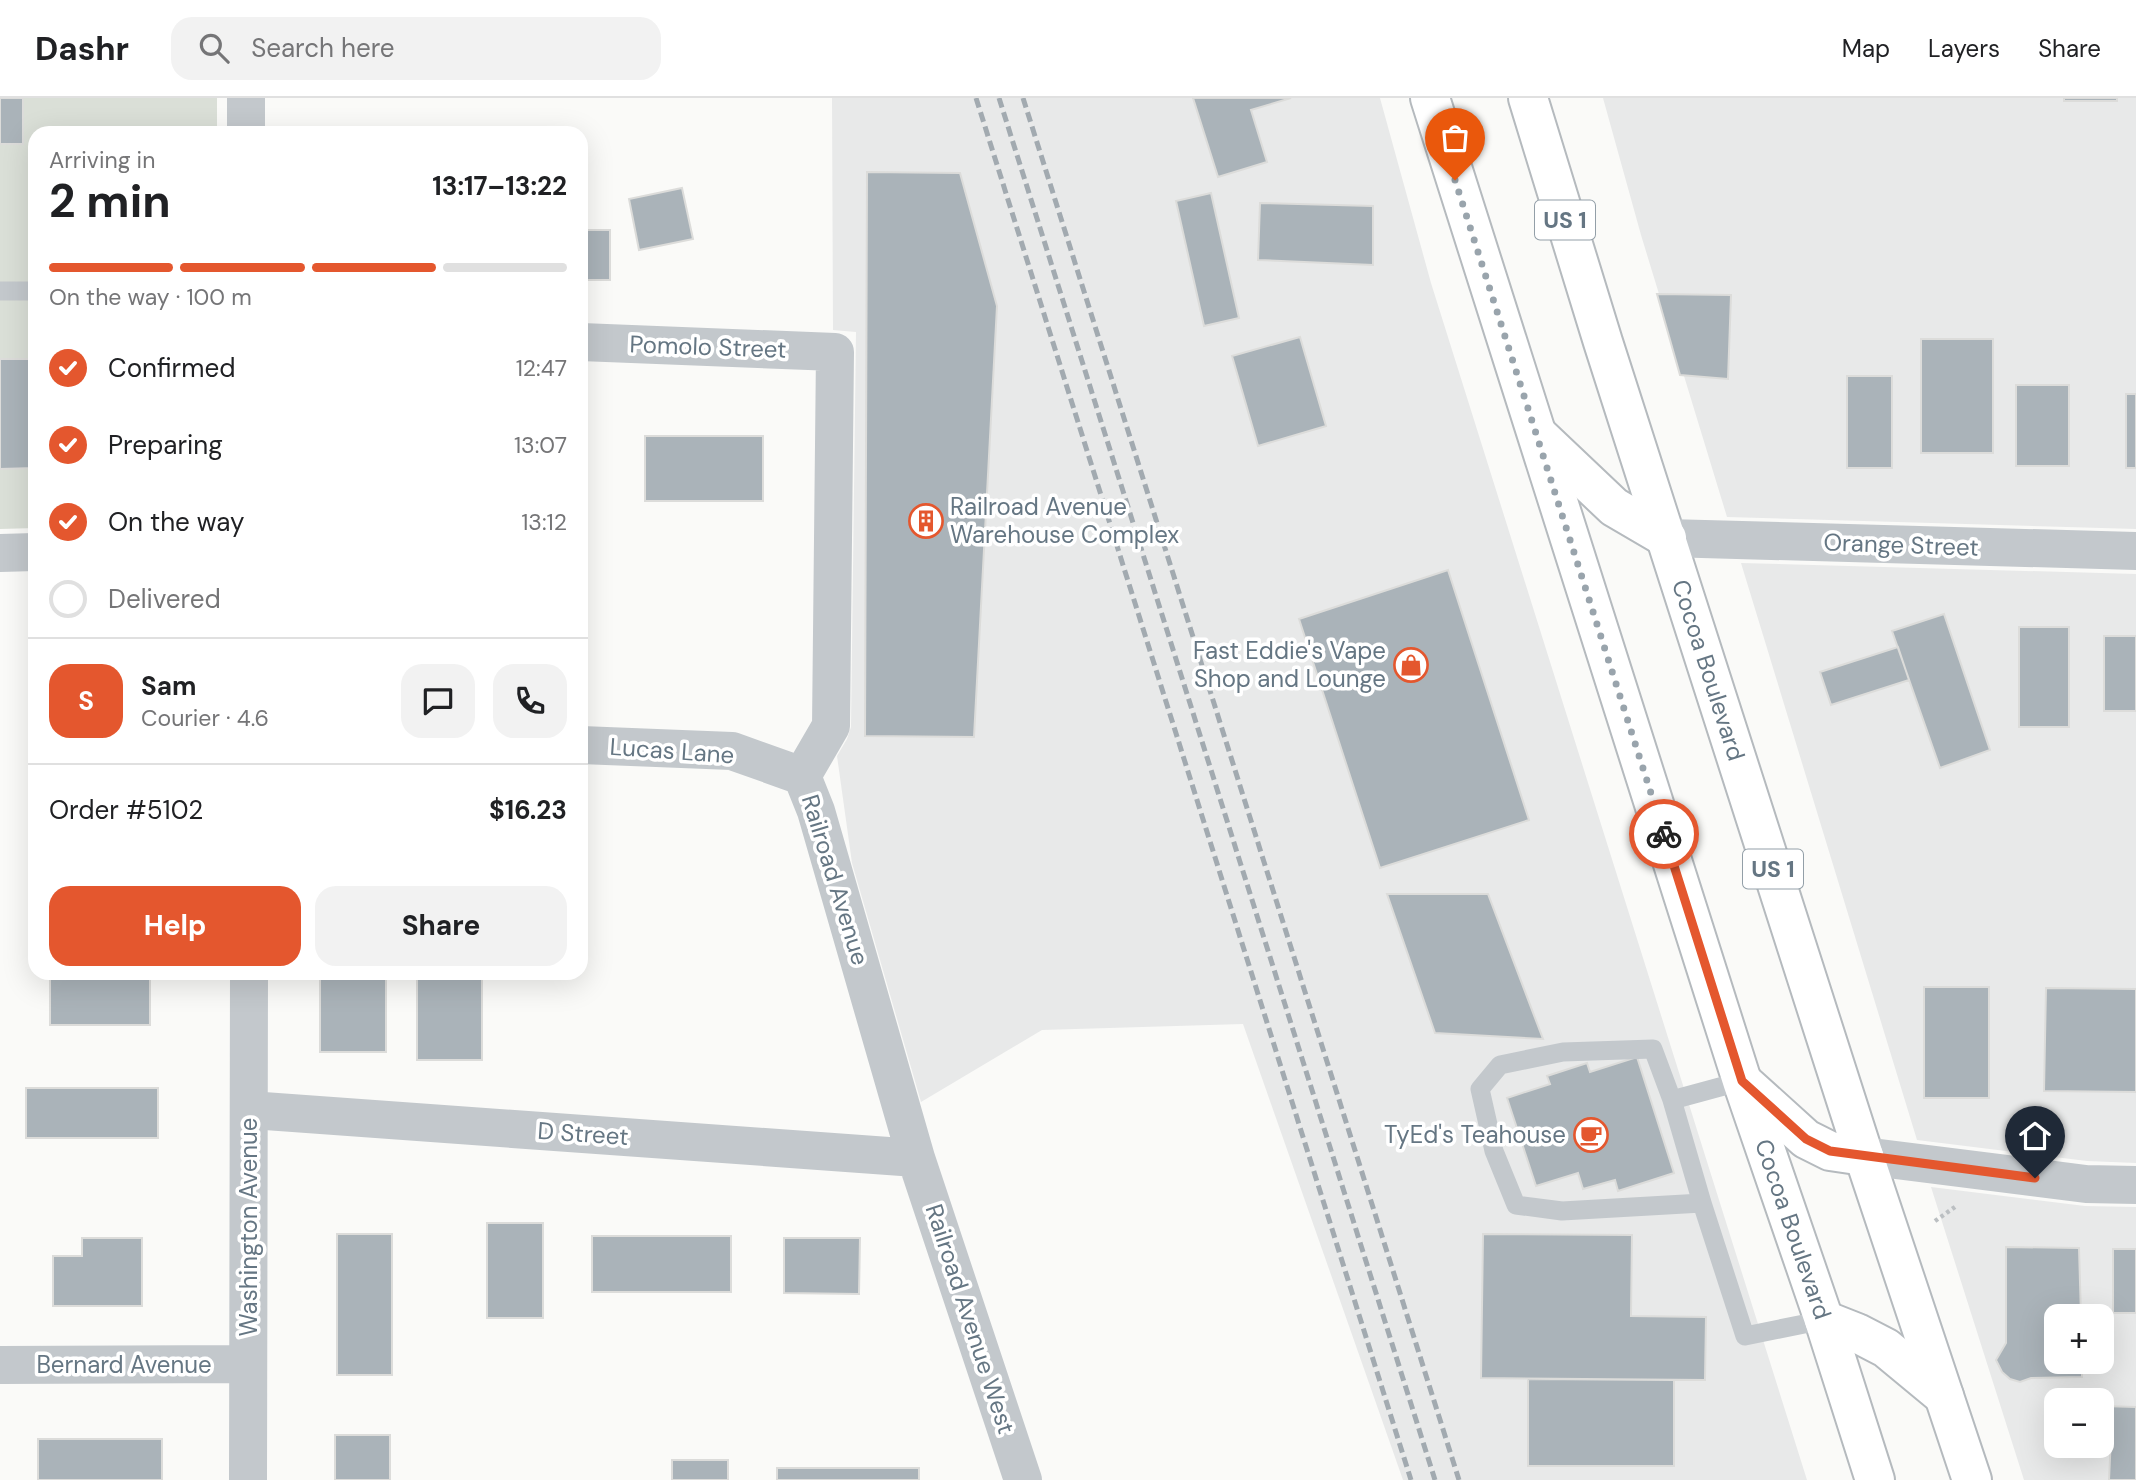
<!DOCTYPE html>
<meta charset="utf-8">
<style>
body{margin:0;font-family:"DM Sans",sans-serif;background:#f2f2f2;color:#202124;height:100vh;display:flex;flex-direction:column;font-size:26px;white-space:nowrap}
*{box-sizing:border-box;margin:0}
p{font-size:23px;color:#757577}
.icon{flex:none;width:38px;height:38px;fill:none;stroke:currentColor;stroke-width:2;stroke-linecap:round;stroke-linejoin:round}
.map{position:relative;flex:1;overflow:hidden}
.side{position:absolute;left:28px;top:28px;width:560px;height:854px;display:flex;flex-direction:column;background:#fff;border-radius:21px;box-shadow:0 7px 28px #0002}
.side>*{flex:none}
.controls{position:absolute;left:2044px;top:1206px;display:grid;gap:14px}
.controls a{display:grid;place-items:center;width:70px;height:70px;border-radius:14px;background:#fff;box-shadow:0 7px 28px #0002;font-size:35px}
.pin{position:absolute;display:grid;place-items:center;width:60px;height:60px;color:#fff;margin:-72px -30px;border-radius:50% 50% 50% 0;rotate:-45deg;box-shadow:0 0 7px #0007}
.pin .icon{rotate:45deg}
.courier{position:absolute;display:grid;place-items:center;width:70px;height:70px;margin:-35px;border:5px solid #e4572e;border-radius:50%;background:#fff;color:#222;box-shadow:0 2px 9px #0007}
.headline em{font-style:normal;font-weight:700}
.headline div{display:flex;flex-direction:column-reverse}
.headline{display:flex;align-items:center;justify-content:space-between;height:119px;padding:0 21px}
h1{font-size:46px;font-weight:700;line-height:52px}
.bar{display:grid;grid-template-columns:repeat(4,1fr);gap:10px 7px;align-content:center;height:84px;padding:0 21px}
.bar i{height:9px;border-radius:5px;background:#e0e0e0}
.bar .active{background:#e4572e}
.bar p{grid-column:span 4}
.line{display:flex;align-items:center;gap:18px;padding:0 21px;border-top:2px solid #e0e0e0}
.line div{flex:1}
.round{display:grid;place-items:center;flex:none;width:74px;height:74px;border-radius:21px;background:#f2f2f2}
ol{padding:0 21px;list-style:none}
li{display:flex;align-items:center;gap:21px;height:77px}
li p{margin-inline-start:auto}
li .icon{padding:7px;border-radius:50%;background:#e4572e;color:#fff;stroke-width:4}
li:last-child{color:#757577}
li i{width:38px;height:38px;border:4px solid #e0e0e0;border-radius:50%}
.cta{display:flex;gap:14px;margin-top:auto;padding:14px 21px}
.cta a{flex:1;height:80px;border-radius:21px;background:#e4572e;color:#fff;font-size:28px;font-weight:700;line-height:80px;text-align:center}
.cta a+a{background:#f2f2f2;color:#202124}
header{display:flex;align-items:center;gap:42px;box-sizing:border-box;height:98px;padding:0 35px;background:#fff;border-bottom:2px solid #e0e0e0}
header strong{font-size:33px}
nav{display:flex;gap:38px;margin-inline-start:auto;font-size:24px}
.search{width:490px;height:63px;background:#f2f2f2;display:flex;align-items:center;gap:18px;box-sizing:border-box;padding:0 24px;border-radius:21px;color:#757577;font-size:26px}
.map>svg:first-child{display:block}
</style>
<header>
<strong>Dashr</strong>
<div class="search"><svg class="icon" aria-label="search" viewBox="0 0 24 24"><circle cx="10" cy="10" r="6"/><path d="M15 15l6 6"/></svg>Search here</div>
<nav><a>Map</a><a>Layers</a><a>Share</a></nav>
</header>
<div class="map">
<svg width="2136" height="1382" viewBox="0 0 2136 1382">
<rect width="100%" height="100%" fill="#fafaf8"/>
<path fill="#e8e9e9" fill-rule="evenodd" d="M 832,0 L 1380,0 L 1431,185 L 1807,1382 L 1403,1382 L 1243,926 L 1042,932 L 921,1004 L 852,765 L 837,658 L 847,641 L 851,629 L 856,234 L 833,232 Z
M 1603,0 L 2136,0 L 2136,431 L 1727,419 L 1641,137 Z
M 1741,465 L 2136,476 L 2136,1065 L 2087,1063 L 1917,1042 Z
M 1931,1089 L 2085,1108 L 2136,1109 L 2136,1382 L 2024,1382 ZM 2056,1218 L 2102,1218 L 2102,1264 L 2056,1264 ZM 2056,1302 L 2102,1302 L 2102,1348 L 2056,1348 Z"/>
<path fill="#dadfd7" d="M 0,0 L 217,0 L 217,35 L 35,35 L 35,430 L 0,431 Z"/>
<path fill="#aab3b9" stroke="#dcdcda" stroke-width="2" d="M 0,0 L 23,0 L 23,46 L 0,46 Z
M 1193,0 L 1291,0 L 1251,12 L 1267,64 L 1218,79 Z
M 2064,0 L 2117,0 L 2117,3 L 2064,3 Z
M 867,74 L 960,75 L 997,208 L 974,639 L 865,638 Z
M 682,90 L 693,141 L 639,152 L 629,101 Z
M 1211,95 L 1239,220 L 1204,228 L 1176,103 Z
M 1260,105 L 1373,108 L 1373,167 L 1258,162 Z
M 581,132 L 610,132 L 610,182 L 581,182 Z
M 1657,196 L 1731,197 L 1728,281 L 1680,277 Z
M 1300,239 L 1326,328 L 1258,348 L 1232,258 Z
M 1921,241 L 1993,241 L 1993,355 L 1921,355 Z
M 0,261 L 35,261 L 35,370 L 0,371 Z
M 1847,278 L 1892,278 L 1892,370 L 1847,370 Z
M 2016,287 L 2069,287 L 2069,368 L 2016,368 Z
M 2126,296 L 2136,296 L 2136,370 L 2126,370 Z
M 645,338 L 763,338 L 763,403 L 645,403 Z
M 1448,472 L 1529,722 L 1380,770 L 1299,521 Z
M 1944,516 L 1990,652 L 1940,670 L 1892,533 Z
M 2019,529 L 2069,529 L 2069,629 L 2019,629 Z
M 2104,538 L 2136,538 L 2136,613 L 2104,613 Z
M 1898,549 L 1909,582 L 1831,607 L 1820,574 Z
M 1387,796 L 1488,796 L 1543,941 L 1435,935 Z
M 50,875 L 150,875 L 150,927 L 50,927 Z
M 320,875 L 386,875 L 386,954 L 320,954 Z
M 417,875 L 482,875 L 482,962 L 417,962 Z
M 1924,889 L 1989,889 L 1989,1000 L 1924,1000 Z
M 2046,890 L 2136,891 L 2136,994 L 2044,993 Z
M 1637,959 L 1674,1075 L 1618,1093 L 1615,1082 L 1583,1091 L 1578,1075 L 1536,1088 L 1507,1000 L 1550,986 L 1547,978 L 1587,965 L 1590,974 Z
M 26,990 L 158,990 L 158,1040 L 26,1040 Z
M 487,1125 L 543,1125 L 543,1220 L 487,1220 Z
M 337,1136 L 392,1136 L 392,1277 L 337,1277 Z
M 1483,1136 L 1632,1137 L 1631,1218 L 1706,1219 L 1705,1282 L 1481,1280 Z
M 592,1138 L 731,1138 L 731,1194 L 592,1194 Z
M 82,1140 L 142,1140 L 142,1208 L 53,1208 L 53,1158 L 82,1158 Z
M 784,1140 L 860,1140 L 859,1196 L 784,1195 Z
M 2006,1149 L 2079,1150 L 2081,1218 L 2056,1218 L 2056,1264 L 2082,1264 L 2082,1279 L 2031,1280 L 2020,1284 L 2010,1281 L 2002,1274 L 1996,1262 L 2006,1245 Z
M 2113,1151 L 2136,1151 L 2136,1215 L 2113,1215 Z
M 1528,1281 L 1674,1282 L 1674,1368 L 1528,1368 Z
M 2102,1308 L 2136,1309 L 2136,1382 L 2109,1382 L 2111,1339 L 2102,1338 Z
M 335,1337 L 390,1337 L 390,1382 L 335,1382 Z
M 38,1341 L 162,1341 L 162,1382 L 38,1382 Z
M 672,1362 L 728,1362 L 728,1382 L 672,1382 Z
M 777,1370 L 919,1370 L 919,1382 L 777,1382 Z"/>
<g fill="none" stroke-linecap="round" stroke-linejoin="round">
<g stroke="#b5babe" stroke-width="42">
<g id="primary">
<path id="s1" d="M 1430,0 L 1742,983 L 1824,1222 L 1875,1382"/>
<path id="s2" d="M 1528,0 L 1603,244 L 1864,1058 L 1972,1382"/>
<path d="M 1538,337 L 1614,409 L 1667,440"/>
<path d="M 1744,985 L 1806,1041 L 1830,1053 L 1864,1058"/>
<path d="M 1824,1222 L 1857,1235 L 1886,1250 L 1944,1298"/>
</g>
</g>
<path stroke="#bbbfc2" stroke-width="4.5" stroke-dasharray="3.5 3.5" stroke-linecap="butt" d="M 1935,1123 L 1955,1109"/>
<path stroke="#c3c8cc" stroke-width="19" d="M 0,193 L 35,193
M 1672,1002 L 1742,983
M 1702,1105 L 1562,1113 L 1516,1107 L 1494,1053 L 1480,991 L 1500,967 L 1563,954 L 1653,951 L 1672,1002 L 1702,1105 L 1745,1238 L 1824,1222"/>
<path stroke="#c3c8cc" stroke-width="38" d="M 246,0 L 246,35
M 581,244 L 835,254 L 831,628 L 802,678 L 816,713 L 916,1060 L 1023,1382
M 1667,440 L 2136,453
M 0,455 L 35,454
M 581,647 L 732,653 L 802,678
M 250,1012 L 916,1060
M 1864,1058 L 2086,1086 L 2136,1087
M 0,1267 L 248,1266
M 248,1382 L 249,875"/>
<use href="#primary" stroke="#fff" stroke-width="38"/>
<path stroke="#a2aab0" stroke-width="5" stroke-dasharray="10 5" stroke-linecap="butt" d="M 976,0 L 1411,1382
M 999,0 L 1435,1382
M 1023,0 L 1459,1382"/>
</g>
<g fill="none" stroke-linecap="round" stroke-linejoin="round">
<path stroke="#99a4ac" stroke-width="7" stroke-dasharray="0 12.6" d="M 1455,82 L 1664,736"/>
<path stroke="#e4572e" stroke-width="9" d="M 1664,736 L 1742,983 L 1806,1041 L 1830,1053 L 2035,1080"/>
</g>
<defs>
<g id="building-ring" transform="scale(1.75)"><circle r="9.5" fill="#fff" stroke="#e4572e" stroke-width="1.5"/><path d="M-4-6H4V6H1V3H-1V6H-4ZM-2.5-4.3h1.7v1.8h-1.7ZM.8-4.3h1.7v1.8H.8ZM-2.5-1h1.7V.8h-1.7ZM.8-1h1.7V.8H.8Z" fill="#e4572e"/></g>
<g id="shop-ring" transform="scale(1.75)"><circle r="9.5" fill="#fff" stroke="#e4572e" stroke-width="1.5"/><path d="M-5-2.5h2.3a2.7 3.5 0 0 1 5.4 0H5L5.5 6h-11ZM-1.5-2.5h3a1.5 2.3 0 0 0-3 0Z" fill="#e4572e"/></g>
<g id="cafe-ring" transform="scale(1.75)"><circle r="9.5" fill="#fff" stroke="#e4572e" stroke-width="1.5"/><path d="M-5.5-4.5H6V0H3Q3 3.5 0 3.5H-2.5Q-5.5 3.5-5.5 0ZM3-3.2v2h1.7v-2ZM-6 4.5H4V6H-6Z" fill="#e4572e"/></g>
</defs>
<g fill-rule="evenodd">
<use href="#building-ring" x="926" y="423"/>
<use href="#shop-ring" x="1411" y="567"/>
<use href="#cafe-ring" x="1591" y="1037"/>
</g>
<g text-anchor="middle" stroke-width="7" stroke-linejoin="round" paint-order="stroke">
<g fill="#fff" stroke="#939fa8" stroke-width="2">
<rect x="1535" y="102.5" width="60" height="39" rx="5"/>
<rect x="1743" y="751.5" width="60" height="39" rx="5"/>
</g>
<g font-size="23" font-weight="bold" fill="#657683">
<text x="1565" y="130">US 1</text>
<text x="1773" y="779">US 1</text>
</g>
<g font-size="24" fill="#657683" stroke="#fff">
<text transform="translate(708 249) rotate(2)" y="8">Pomolo Street</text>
<text transform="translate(1901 447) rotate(2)" y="8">Orange Street</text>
<text dy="8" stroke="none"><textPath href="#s2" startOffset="600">Cocoa Boulevard</textPath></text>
<text transform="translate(672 653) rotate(4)" y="8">Lucas Lane</text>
<text transform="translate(835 782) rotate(73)" y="8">Railroad Avenue</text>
<text transform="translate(583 1036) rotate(4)" y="8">D Street</text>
<text transform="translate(249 1129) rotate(-90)" y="8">Washington Avenue</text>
<text dy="8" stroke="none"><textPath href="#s1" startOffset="1188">Cocoa Boulevard</textPath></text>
<text transform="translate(970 1221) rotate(72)" y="8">Railroad Avenue West</text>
<text x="124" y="1275">Bernard Avenue</text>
</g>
<g font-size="24" fill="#657683" stroke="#fff" text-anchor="end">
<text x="950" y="417" text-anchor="start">Railroad Avenue<tspan x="950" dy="28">Warehouse Complex</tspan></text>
<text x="1386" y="561">Fast Eddie's Vape<tspan x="1386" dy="28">Shop and Lounge</tspan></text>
<text x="1566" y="1045">TyEd's Teahouse</text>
</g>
</g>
</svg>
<div class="controls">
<a>+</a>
<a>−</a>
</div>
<div class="pin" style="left:1455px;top:82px;background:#ea580c"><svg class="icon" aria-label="bag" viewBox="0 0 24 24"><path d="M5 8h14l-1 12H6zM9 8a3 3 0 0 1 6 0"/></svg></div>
<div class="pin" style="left:2035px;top:1080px;background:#1f2937"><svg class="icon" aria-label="home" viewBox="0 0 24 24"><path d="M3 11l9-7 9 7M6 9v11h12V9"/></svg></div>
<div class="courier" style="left:1664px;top:736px"><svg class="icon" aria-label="bike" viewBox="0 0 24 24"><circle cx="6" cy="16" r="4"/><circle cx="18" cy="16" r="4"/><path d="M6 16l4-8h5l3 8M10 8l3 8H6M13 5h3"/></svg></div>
<section class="side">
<div class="headline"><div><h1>2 min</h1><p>Arriving in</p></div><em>13:17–13:22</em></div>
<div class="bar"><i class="active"></i><i class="active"></i><i class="active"></i><i></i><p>On the way · 100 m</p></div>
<ol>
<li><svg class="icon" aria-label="check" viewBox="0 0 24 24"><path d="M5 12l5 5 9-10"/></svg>Confirmed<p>12:47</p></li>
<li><svg class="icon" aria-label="check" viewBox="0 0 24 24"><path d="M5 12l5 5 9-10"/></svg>Preparing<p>13:07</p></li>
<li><svg class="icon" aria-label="check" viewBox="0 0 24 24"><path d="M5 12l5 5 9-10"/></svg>On the way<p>13:12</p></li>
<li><i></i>Delivered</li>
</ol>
<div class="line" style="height:126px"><b class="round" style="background:#e4572e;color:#fff">S</b><div><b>Sam</b><p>Courier · 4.6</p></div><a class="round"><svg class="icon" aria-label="chat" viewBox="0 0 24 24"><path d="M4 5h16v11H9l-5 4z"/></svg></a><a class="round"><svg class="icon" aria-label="phone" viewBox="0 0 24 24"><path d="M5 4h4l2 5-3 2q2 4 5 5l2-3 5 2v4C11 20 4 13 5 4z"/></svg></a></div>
<div class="line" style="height:91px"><div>Order #5102</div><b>$16.23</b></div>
<div class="cta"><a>Help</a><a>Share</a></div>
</section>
</div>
